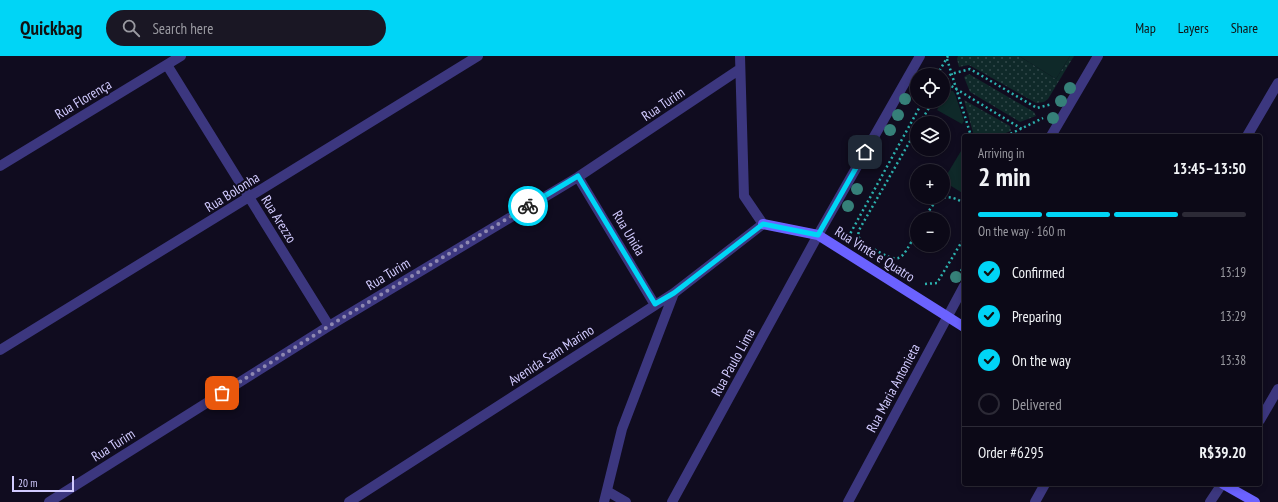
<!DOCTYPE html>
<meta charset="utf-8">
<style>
body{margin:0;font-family:"PT Sans Narrow",sans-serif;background:#1a1724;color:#f1f3f6;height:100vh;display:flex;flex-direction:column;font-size:15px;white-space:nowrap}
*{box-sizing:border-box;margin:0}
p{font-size:13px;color:#9a9aa1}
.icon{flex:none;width:22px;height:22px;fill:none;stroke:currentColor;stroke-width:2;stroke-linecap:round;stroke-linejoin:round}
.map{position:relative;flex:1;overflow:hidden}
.side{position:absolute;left:962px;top:78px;width:300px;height:352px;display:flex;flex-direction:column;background:#0c0917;border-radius:4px;box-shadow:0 2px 6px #0003,0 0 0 1px #2c2a36}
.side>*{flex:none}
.fabs{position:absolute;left:910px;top:12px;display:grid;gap:8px}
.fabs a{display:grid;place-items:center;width:40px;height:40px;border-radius:50%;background:#0c0917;box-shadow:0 2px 6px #0003,0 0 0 1px #2c2a36;font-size:20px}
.scale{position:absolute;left:12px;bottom:10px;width:62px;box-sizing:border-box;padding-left:4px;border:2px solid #d2cbff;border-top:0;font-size:11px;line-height:14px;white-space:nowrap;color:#d2cbff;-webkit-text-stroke:3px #100c1f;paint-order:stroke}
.pin{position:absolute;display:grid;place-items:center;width:34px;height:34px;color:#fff;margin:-17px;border-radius:8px;box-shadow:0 2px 6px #0006}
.courier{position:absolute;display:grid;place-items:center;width:40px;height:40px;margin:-20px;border:3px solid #00d5f6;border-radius:50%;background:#fff;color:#222;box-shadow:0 1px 5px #0007}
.summary em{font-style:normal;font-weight:600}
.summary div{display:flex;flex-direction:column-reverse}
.summary{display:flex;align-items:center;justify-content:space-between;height:68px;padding:0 16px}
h1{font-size:26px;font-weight:600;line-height:30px}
.bar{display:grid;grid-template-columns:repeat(4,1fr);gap:6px 4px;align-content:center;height:48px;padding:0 16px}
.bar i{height:5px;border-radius:3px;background:#2c2a36}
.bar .current{background:#00d5f6}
.bar p{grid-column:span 4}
.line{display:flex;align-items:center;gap:10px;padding:0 16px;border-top:1px solid #2c2a36}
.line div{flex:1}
ol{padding:0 16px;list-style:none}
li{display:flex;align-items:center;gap:12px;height:44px}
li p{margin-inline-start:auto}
li .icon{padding:4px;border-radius:50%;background:#00d5f6;color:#111;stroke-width:4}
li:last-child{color:#9a9aa1}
li i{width:22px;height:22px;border:2px solid #2c2a36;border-radius:50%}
header{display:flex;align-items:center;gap:24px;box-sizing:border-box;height:56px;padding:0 20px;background:#00d5f6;color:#111}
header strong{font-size:19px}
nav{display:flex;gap:22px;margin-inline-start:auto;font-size:14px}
.search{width:280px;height:36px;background:#1a1724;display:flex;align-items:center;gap:10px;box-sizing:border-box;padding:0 14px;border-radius:22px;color:#9a9aa1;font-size:15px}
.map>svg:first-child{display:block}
</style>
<header>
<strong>Quickbag</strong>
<div class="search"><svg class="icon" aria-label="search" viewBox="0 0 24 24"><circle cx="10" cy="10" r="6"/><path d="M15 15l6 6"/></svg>Search here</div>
<nav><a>Map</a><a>Layers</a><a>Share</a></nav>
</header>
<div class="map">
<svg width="1278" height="446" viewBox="0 0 1278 446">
<defs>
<pattern id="grass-dots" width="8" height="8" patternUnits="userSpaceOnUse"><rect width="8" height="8" fill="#0f2929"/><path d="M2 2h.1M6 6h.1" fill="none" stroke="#314749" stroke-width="1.8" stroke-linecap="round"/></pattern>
</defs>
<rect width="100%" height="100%" fill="#100c1f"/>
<path fill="url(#grass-dots)" d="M 958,0 L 1019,0 L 1056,23 L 1070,0 L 1074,0 L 1048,43 L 1044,46 L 1036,47 L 969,9 L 959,11 L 957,3 Z
M 969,18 L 1034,56 L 1036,60 L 1020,66 L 970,36 L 964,21 Z
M 964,44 L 1010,70 L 1011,75 L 998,80 L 974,80 Z"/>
<path fill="#0f2929" d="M 1019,0 L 1070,0 L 1056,23 Z
M 948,34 L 953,35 L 955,38 L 964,65 L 962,68 L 937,54 Z
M 964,90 L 964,138 L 943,125 Z"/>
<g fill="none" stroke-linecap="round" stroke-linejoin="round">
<path stroke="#2cb1ae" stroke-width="2.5" stroke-dasharray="2 3" stroke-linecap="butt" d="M 947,3 L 971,80
M 937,19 L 948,0
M 943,25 L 1022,73
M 943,27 L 951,18 L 970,13 L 1037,52 L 1052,48
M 920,67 L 933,45
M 1006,80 L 1043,62
M 924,163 C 935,144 942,134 964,147
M 850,182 L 850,178 L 923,45
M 862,187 L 858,180 L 859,174 L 917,73
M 870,191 C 902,209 899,207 917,176
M 961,215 L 964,209
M 925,228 L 937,227 L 964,182"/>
<path stroke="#3c377f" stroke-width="10" d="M 167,9 L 329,270
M 1051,80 L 1098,0
M 1247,80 L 1278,27
M 0,110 L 181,0
M 578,121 L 655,249
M 0,294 L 478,0
M 1260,364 L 1278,333
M 607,435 L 626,446
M 49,446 L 329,270 L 578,121 L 740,13
M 349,446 L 674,237 L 763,168 L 744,140 L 740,0
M 604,446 L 622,373 L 674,237
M 672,446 L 818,179 L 920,0
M 848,446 L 964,230
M 1035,446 L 1045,428
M 1210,446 L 1222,428"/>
<path stroke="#6b62ff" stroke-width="10" d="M 763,168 L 818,179 L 964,271
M 1223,428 L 1255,446"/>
</g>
<g fill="#368079">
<circle cx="1070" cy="32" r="6"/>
<circle cx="905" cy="43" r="6"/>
<circle cx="1061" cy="45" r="6"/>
<circle cx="898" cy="59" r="6"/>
<circle cx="1053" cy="62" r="6"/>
<circle cx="890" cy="74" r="6"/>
<circle cx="875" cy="105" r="6"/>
<circle cx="857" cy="133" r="6"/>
<circle cx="848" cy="150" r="6"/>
<circle cx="956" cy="221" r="6"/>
</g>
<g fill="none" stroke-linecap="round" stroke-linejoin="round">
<path stroke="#8e88b1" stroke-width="4" stroke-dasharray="0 7.2" d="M 222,337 L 329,270 L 528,150"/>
<path stroke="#00d5f6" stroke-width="5" d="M 528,150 L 578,120 L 655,248 L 674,237 L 763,168 L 818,179 L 865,96"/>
</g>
<g text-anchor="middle" stroke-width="4" stroke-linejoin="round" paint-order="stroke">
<g font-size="14" fill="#d2cbff" stroke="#100c1f">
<text transform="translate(83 43) rotate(-31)" y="5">Rua Florença</text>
<text transform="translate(663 48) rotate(-34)" y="5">Rua Turim</text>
<text transform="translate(232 136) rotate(-32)" y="5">Rua Bolonha</text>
<text transform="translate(279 163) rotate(58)" y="5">Rua Arezzo</text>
<text transform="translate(629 177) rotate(59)" y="5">Rua Unida</text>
<text transform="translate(875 198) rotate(32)" y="5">Rua Vinte e Quatro</text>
<text transform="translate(388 218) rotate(-31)" y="5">Rua Turim</text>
<text transform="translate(551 299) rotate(-33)" y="5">Avenida Sam Marino</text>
<text transform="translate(733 306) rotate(-61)" y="5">Rua Paulo Lima</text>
<text transform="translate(893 332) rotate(-62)" y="5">Rua Maria Antonieta</text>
<text transform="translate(113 389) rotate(-32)" y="5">Rua Turim</text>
</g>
</g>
</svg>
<div class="fabs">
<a><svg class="icon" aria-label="locate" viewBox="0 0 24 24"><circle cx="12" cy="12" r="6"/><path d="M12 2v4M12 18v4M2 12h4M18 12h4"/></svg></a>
<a><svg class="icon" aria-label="layers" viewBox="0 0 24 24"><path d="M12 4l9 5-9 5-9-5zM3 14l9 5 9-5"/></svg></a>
<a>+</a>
<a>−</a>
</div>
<div class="scale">20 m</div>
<div class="pin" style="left:222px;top:337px;background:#ea580c"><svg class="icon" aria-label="bag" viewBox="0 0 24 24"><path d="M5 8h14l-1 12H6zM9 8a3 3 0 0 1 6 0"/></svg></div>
<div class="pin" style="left:865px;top:96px;background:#1f2937"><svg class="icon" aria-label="home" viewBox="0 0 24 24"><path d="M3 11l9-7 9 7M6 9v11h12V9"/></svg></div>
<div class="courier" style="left:528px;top:150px"><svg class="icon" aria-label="bike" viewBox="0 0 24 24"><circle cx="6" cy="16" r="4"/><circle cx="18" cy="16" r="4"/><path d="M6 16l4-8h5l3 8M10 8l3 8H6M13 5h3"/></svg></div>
<section class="side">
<div class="summary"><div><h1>2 min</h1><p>Arriving in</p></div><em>13:45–13:50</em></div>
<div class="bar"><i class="current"></i><i class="current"></i><i class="current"></i><i></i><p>On the way · 160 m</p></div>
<ol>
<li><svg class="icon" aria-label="check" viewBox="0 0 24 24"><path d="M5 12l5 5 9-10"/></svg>Confirmed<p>13:19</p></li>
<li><svg class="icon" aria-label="check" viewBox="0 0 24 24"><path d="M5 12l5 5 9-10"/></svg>Preparing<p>13:29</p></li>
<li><svg class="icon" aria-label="check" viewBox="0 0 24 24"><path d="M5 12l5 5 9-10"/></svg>On the way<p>13:38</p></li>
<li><i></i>Delivered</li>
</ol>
<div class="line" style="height:52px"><div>Order #6295</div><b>R$39.20</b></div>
</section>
</div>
